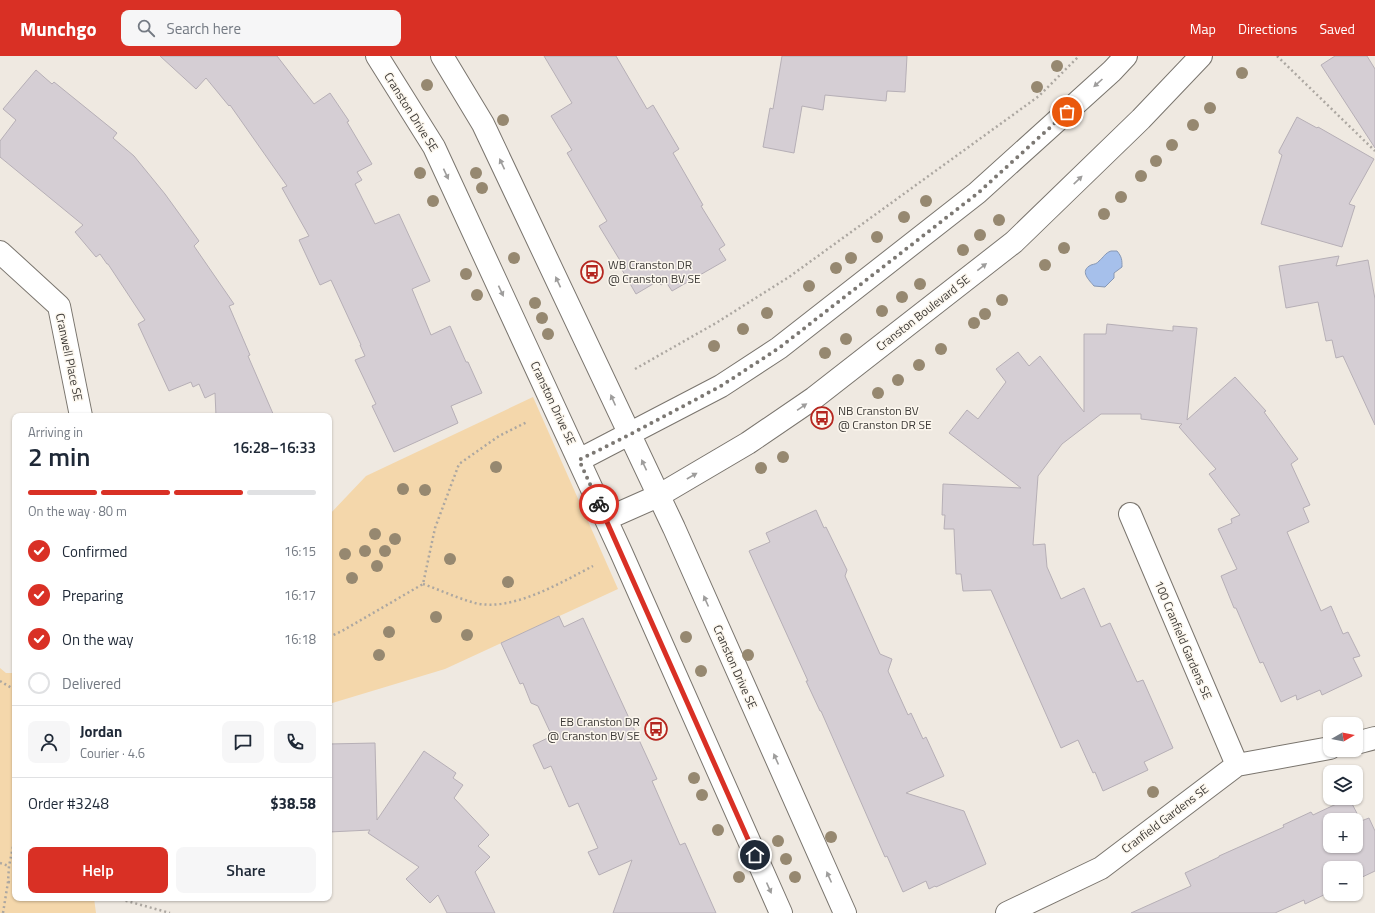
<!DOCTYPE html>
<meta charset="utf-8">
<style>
body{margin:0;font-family:"Titillium Web",sans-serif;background:#f6f6f7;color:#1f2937;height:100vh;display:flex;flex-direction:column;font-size:15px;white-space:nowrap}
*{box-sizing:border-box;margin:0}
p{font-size:13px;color:#747a83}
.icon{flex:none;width:22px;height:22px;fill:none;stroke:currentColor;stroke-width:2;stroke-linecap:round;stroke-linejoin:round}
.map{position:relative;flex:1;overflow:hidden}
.side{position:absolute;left:12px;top:357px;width:320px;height:488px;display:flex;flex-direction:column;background:#fff;border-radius:8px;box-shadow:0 1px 3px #0004}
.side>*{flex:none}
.needle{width:26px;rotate:81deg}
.tools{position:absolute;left:1323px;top:661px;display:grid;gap:8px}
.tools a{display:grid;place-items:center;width:40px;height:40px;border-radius:8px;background:#fff;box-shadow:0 1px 3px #0004;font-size:20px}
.pin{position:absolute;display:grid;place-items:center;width:34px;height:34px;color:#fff;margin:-17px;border:2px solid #fff;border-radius:50%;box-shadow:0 1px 4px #0007}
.courier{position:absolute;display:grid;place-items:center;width:40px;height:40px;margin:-20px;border:3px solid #d93025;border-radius:50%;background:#fff;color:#222;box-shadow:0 1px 5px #0007}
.head em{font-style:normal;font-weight:600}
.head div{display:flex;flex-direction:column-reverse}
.head{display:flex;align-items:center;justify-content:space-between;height:68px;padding:0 16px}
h1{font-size:26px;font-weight:600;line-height:30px}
.bar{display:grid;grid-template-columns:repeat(4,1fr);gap:6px 4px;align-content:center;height:48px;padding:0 16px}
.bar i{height:5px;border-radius:3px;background:#e0e1e3}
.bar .current{background:#d93025}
.bar p{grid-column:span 4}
.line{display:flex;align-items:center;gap:10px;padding:0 16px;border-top:1px solid #e0e1e3}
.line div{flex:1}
.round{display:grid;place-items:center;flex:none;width:42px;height:42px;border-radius:8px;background:#f6f6f7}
ol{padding:0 16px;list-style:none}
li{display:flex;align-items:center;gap:12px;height:44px}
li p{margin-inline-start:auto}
li .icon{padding:4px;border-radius:50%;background:#d93025;color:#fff;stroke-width:4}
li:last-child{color:#747a83}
li i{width:22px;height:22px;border:2px solid #e0e1e3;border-radius:50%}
.primary-button{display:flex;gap:8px;margin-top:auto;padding:8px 16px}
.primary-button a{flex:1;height:46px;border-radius:8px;background:#d93025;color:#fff;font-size:16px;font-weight:600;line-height:46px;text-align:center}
.primary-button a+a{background:#f6f6f7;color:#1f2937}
header{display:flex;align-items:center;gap:24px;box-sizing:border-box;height:56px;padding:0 20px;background:#d93025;color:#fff}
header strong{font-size:19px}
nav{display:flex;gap:22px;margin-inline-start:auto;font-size:14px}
.search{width:280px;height:36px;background:#f6f6f7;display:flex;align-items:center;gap:10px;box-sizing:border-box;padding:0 14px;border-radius:8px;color:#747a83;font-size:15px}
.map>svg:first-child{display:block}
</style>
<header>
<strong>Munchgo</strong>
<div class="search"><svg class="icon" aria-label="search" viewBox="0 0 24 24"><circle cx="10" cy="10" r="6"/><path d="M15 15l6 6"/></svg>Search here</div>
<nav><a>Map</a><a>Directions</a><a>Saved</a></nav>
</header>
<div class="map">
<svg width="1375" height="857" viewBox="0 0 1375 857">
<rect width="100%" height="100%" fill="#efe9e1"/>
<path fill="#f4d7ab" d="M 533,341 L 618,533 L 445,613 L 329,648 L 329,459 L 366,420 Z
M 0,612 L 6,617 L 15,617 L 15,842 L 94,842 L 96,857 L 0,857 Z"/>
<path fill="#a6c0eb" stroke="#8798b5" d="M 1111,195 L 1117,195 C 1122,201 1122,204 1122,211 L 1114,217 L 1114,222 L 1105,231 L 1094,230 C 1089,224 1079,215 1091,209 C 1094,208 1097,208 1099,205 C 1104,201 1105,197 1111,195 Z"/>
<path fill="#d5ced4" stroke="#b6afb6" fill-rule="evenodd" d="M 160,0 L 277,0 L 314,48 L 330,37 L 349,65 L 347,66 L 372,108 L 357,116 L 362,124 L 355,128 L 375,168 L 399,158 L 430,225 L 412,233 L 431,279 L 450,270 L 466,306 L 468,306 L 482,337 L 451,350 L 458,367 L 394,396 L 372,350 L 376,348 L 355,304 L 365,300 L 360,289 L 361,289 L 331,224 L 320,229 L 299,184 L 309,180 L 282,132 L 287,130 L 230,49 L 229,50 L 206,22 L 196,33 Z
M 544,0 L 616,0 L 647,53 L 653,49 L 679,93 L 673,97 L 703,149 L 701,150 L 725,189 L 719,193 L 726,204 L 672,235 L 666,226 L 661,229 L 658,225 L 636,238 L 618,207 L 621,206 L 599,170 L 607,165 L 567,97 L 572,94 L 551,60 L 572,47 Z
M 782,0 L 907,0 L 905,36 L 887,35 L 886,45 L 825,39 L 823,54 L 802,50 L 794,97 L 763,91 L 770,52 L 773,53 Z
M 1335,0 L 1367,0 L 1375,13 L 1375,92 L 1321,9 Z
M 36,14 L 52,28 L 54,26 L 117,77 L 113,82 L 134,100 L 165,138 L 199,185 L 194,190 L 234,248 L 229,250 L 250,299 L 248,300 L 274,360 L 216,360 L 215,337 L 205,342 L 199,328 L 193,331 L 191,326 L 169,335 L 138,268 L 145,264 L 108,208 L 107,208 L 100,198 L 96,201 L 75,176 L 83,169 L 0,101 L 0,85 L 16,64 L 3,53 Z
M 1297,61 L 1317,72 L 1318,71 L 1374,103 L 1349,148 L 1355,150 L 1342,191 L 1261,168 L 1282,99 L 1279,97 L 1279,95 Z
M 1339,200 L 1336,210 L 1368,204 L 1375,243 L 1375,369 L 1343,300 L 1336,302 L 1332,284 L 1326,285 L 1318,246 L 1286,252 L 1279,210 Z
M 1107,268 L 1173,275 L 1173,270 L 1197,272 L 1187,364 L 1235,321 L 1266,355 L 1264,356 L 1298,403 L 1291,408 L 1310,449 L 1303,452 L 1309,466 L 1287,476 L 1321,555 L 1331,550 L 1343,578 L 1348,576 L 1360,600 L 1353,602 L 1362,620 L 1322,639 L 1320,634 L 1297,644 L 1296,639 L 1281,646 L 1263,606 L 1260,607 L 1236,552 L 1234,552 L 1221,520 L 1237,513 L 1218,473 L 1232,467 L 1231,463 L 1240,459 L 1209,418 L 1216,413 L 1179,371 L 1182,368 L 1141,363 L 1141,358 L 1101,358 L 1062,388 L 1038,420 L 1033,489 L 1045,488 L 1047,511 L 1061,543 L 1084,532 L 1101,571 L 1110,567 L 1137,626 L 1143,624 L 1173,692 L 1144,706 L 1148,714 L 1103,735 L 1095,716 L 1093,717 L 1078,684 L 1061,692 L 991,534 L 963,535 L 961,518 L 956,518 L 954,473 L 944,473 L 945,459 L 942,459 L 943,428 L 1021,432 L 949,377 L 967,354 L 978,363 L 1006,326 L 996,313 L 1018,296 L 1029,310 L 1040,300 L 1084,356 L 1084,278 L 1106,278 Z
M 816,454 L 824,472 L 826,471 L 847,514 L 845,520 L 880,598 L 892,603 L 888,615 L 908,659 L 911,657 L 923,683 L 926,681 L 944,720 L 906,737 L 964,755 L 986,808 L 936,831 L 935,830 L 929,833 L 926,825 L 903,836 L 887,800 L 885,801 L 821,655 L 820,655 L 806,625 L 808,625 L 749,495 L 770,486 L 766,477 Z
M 559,560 L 564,571 L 583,562 L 657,723 L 652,725 L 680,789 L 685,787 L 716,857 L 613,857 L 632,804 L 599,819 L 588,796 L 598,792 L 578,747 L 569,751 L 551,710 L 544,713 L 533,689 L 552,680 L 538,650 L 531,647 L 523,627 L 520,628 L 501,587 Z
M 375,687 L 377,764 L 424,695 L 456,717 L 453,722 L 463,729 L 454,742 L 489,779 L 478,790 L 490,801 L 475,816 L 495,857 L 447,857 L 438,839 L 430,847 L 406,823 L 419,811 L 368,777 L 370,774 L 329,776 L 329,688 Z
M 1349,742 L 1361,765 L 1369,762 L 1375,775 L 1375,815 L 1356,824 L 1356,812 L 1330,812 L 1330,836 L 1305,848 L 1304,844 L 1275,857 L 1131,857 L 1191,830 L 1185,817 L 1219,801 L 1219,800 L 1284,771 L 1283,769 L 1311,756 L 1313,759 ZM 1330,764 L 1356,764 L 1356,790 L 1330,790 Z"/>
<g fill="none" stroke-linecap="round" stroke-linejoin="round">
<g stroke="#7a756e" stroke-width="24">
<path id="minor" d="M 0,196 L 59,250 L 81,360
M 1130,458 L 1237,709
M 1356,687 L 1375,682
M 1007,857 L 1101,812 L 1237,709 L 1330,692"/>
</g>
<g stroke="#7a756e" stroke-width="24">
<path id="tertiary" d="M 377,0 L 434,91 L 621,496 L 781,857
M 442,0 L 483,68 L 674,472 L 845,857
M 579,404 L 721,330 L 779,292 L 977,137 L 1112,15 L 1126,0
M 606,463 L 658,440 L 748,387 L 814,342 L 1014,186 L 1141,63 L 1201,0"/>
</g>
<path stroke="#aca7a1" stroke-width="2.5" stroke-dasharray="2 3" stroke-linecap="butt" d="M 1277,0 L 1375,95
M 635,313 L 716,267 L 789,221 L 1039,40 L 1079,0
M 423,528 C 440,534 457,542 475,547 C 512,556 560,527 593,510
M 329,581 L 342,575 L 423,528 L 435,472 L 459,408 L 499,380 L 527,366
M 0,625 L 15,634
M 0,807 L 9,810
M 8,826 L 15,827
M 116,842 L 170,857
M 3,857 L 8,826 L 9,810 L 15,781"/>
<use href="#minor" stroke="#fff" stroke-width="22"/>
<use href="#tertiary" stroke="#fff" stroke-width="22"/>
</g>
<g fill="#968870">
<circle cx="1057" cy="10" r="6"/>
<circle cx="1242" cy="17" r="6"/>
<circle cx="427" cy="29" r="6"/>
<circle cx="1037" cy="31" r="6"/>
<circle cx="1210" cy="52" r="6"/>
<circle cx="503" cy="64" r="6"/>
<circle cx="1193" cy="69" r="6"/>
<circle cx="1172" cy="89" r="6"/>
<circle cx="1156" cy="105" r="6"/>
<circle cx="420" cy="117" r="6"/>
<circle cx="476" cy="117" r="6"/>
<circle cx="1141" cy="120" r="6"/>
<circle cx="482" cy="132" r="6"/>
<circle cx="1121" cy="141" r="6"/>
<circle cx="433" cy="145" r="6"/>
<circle cx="926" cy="145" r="6"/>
<circle cx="1104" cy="158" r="6"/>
<circle cx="904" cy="161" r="6"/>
<circle cx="999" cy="164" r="6"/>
<circle cx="980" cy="179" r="6"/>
<circle cx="877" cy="181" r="6"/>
<circle cx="1064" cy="192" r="6"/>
<circle cx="963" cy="194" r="6"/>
<circle cx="514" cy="202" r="6"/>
<circle cx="851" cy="202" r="6"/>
<circle cx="1045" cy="209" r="6"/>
<circle cx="836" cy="212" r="6"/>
<circle cx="466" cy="218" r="6"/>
<circle cx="920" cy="228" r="6"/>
<circle cx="809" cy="230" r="6"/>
<circle cx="477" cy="239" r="6"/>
<circle cx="902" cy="241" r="6"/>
<circle cx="1002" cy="244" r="6"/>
<circle cx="535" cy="247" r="6"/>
<circle cx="882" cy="255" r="6"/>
<circle cx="767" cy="257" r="6"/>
<circle cx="985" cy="258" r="6"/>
<circle cx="542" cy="262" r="6"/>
<circle cx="974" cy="267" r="6"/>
<circle cx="743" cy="273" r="6"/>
<circle cx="548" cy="278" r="6"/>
<circle cx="846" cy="283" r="6"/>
<circle cx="714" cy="290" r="6"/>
<circle cx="941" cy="293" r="6"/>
<circle cx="825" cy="297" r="6"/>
<circle cx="919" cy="309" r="6"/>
<circle cx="898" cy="324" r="6"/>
<circle cx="878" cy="337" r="6"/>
<circle cx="783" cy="401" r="6"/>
<circle cx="496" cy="411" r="6"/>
<circle cx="761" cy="412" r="6"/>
<circle cx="403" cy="433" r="6"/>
<circle cx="425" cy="434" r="6"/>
<circle cx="375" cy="478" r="6"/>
<circle cx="395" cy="483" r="6"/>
<circle cx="365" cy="495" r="6"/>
<circle cx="385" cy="495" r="6"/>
<circle cx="345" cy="498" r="6"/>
<circle cx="450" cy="503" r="6"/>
<circle cx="377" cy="510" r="6"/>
<circle cx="352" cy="522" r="6"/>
<circle cx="508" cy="526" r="6"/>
<circle cx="436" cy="561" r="6"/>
<circle cx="389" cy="576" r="6"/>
<circle cx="467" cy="579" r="6"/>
<circle cx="686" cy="581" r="6"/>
<circle cx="379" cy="599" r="6"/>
<circle cx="748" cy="599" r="6"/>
<circle cx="701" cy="615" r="6"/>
<circle cx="694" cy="722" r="6"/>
<circle cx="1153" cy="736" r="6"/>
<circle cx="702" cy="739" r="6"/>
<circle cx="718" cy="774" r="6"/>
<circle cx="831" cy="781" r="6"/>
<circle cx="778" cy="785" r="6"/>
<circle cx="786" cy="803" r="6"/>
<circle cx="739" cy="821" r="6"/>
<circle cx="795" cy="821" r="6"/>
</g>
<defs><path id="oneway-solid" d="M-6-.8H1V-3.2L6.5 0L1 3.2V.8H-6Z"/></defs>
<g fill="#9e9d9c">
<use href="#oneway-solid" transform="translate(1098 27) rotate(138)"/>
<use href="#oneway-solid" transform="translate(502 108) rotate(-115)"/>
<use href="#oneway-solid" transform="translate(446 118) rotate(65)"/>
<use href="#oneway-solid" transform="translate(1078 124) rotate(-44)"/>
<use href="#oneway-solid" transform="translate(982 211) rotate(-38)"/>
<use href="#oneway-solid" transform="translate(558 226) rotate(-115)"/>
<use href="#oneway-solid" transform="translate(501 235) rotate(65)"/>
<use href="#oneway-solid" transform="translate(613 344) rotate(-114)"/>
<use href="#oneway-solid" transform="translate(802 351) rotate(-34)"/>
<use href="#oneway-solid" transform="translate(644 409) rotate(-115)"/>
<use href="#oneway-solid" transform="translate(692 420) rotate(-30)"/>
<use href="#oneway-solid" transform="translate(706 545) rotate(-114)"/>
<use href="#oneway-solid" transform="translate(776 703) rotate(-114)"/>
<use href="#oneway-solid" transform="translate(829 821) rotate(-114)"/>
<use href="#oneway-solid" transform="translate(769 832) rotate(66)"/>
</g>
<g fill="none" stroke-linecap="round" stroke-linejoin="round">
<path stroke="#7c7873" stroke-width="4" stroke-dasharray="0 7.2" d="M 599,448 L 579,404 L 629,379 L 721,330 L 779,292 L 978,137 L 1067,56"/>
<path stroke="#d93025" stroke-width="5" d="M 599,448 L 755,799"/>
</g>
<defs>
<g id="bus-ring" transform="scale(1.15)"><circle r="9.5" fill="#fcf7ee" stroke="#b5261f" stroke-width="1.5"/><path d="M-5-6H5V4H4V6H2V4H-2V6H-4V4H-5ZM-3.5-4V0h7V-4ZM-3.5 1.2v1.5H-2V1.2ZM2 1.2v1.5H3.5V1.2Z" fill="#b5261f"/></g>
</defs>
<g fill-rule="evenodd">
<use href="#bus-ring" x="592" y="216"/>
<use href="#bus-ring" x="822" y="362"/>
<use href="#bus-ring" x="656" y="673"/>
</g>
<g text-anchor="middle" stroke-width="3" stroke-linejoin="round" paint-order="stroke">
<g font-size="12" fill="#3e3b38" stroke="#fcf7ee">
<text transform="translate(411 56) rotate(58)" y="4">Cranston Drive SE</text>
<text transform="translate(923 257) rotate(-38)" y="4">Cranston Boulevard SE</text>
<text transform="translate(69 301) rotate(78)" y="4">Cranwell Place SE</text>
<text transform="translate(553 347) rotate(65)" y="4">Cranston Drive SE</text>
<text transform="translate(1183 584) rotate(67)" y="4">100 Cranfield Gardens SE</text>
<text transform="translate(735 611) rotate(66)" y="4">Cranston Drive SE</text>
<text transform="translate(1165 763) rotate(-37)" y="4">Cranfield Gardens SE</text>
</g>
<g font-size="12" fill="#3e3b38" stroke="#fcf7ee" text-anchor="start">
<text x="608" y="213">WB Cranston DR<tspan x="608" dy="14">@ Cranston BV SE</tspan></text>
<text x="838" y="359">NB Cranston BV<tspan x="838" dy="14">@ Cranston DR SE</tspan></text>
<text x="640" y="670" text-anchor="end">EB Cranston DR<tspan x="640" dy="14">@ Cranston BV SE</tspan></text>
</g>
</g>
</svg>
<div class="tools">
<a><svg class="needle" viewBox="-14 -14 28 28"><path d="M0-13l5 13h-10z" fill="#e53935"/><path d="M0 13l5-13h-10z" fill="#747a83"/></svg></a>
<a><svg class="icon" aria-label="layers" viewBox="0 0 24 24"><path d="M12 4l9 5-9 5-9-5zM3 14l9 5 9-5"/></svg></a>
<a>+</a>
<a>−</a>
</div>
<div class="pin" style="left:1067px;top:56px;background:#ea580c"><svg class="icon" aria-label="bag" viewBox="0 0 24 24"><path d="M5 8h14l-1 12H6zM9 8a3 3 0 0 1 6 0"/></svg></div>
<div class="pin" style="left:755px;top:799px;background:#1f2937"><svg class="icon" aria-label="home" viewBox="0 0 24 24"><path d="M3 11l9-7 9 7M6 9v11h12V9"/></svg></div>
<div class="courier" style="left:599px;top:448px"><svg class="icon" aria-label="bike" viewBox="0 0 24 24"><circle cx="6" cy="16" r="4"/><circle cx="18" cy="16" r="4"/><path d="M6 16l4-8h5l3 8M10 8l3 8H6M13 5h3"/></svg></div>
<section class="side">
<div class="head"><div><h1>2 min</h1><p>Arriving in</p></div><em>16:28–16:33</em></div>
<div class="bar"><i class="current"></i><i class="current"></i><i class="current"></i><i></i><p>On the way · 80 m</p></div>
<ol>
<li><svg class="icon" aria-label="check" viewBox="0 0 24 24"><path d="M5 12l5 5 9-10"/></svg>Confirmed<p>16:15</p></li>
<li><svg class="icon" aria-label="check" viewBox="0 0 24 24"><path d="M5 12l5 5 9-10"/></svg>Preparing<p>16:17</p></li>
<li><svg class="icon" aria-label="check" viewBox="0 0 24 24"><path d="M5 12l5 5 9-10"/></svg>On the way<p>16:18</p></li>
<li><i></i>Delivered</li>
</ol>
<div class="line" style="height:72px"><a class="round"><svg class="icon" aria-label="person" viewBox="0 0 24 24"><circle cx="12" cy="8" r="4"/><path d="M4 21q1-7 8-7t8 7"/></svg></a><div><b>Jordan</b><p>Courier · 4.6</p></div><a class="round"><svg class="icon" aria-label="chat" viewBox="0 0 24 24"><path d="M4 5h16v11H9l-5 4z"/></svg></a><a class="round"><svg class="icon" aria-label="phone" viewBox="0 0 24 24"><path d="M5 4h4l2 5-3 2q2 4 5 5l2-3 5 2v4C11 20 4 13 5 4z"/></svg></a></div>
<div class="line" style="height:52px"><div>Order #3248</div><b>$38.58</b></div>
<div class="primary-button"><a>Help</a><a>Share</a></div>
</section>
</div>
